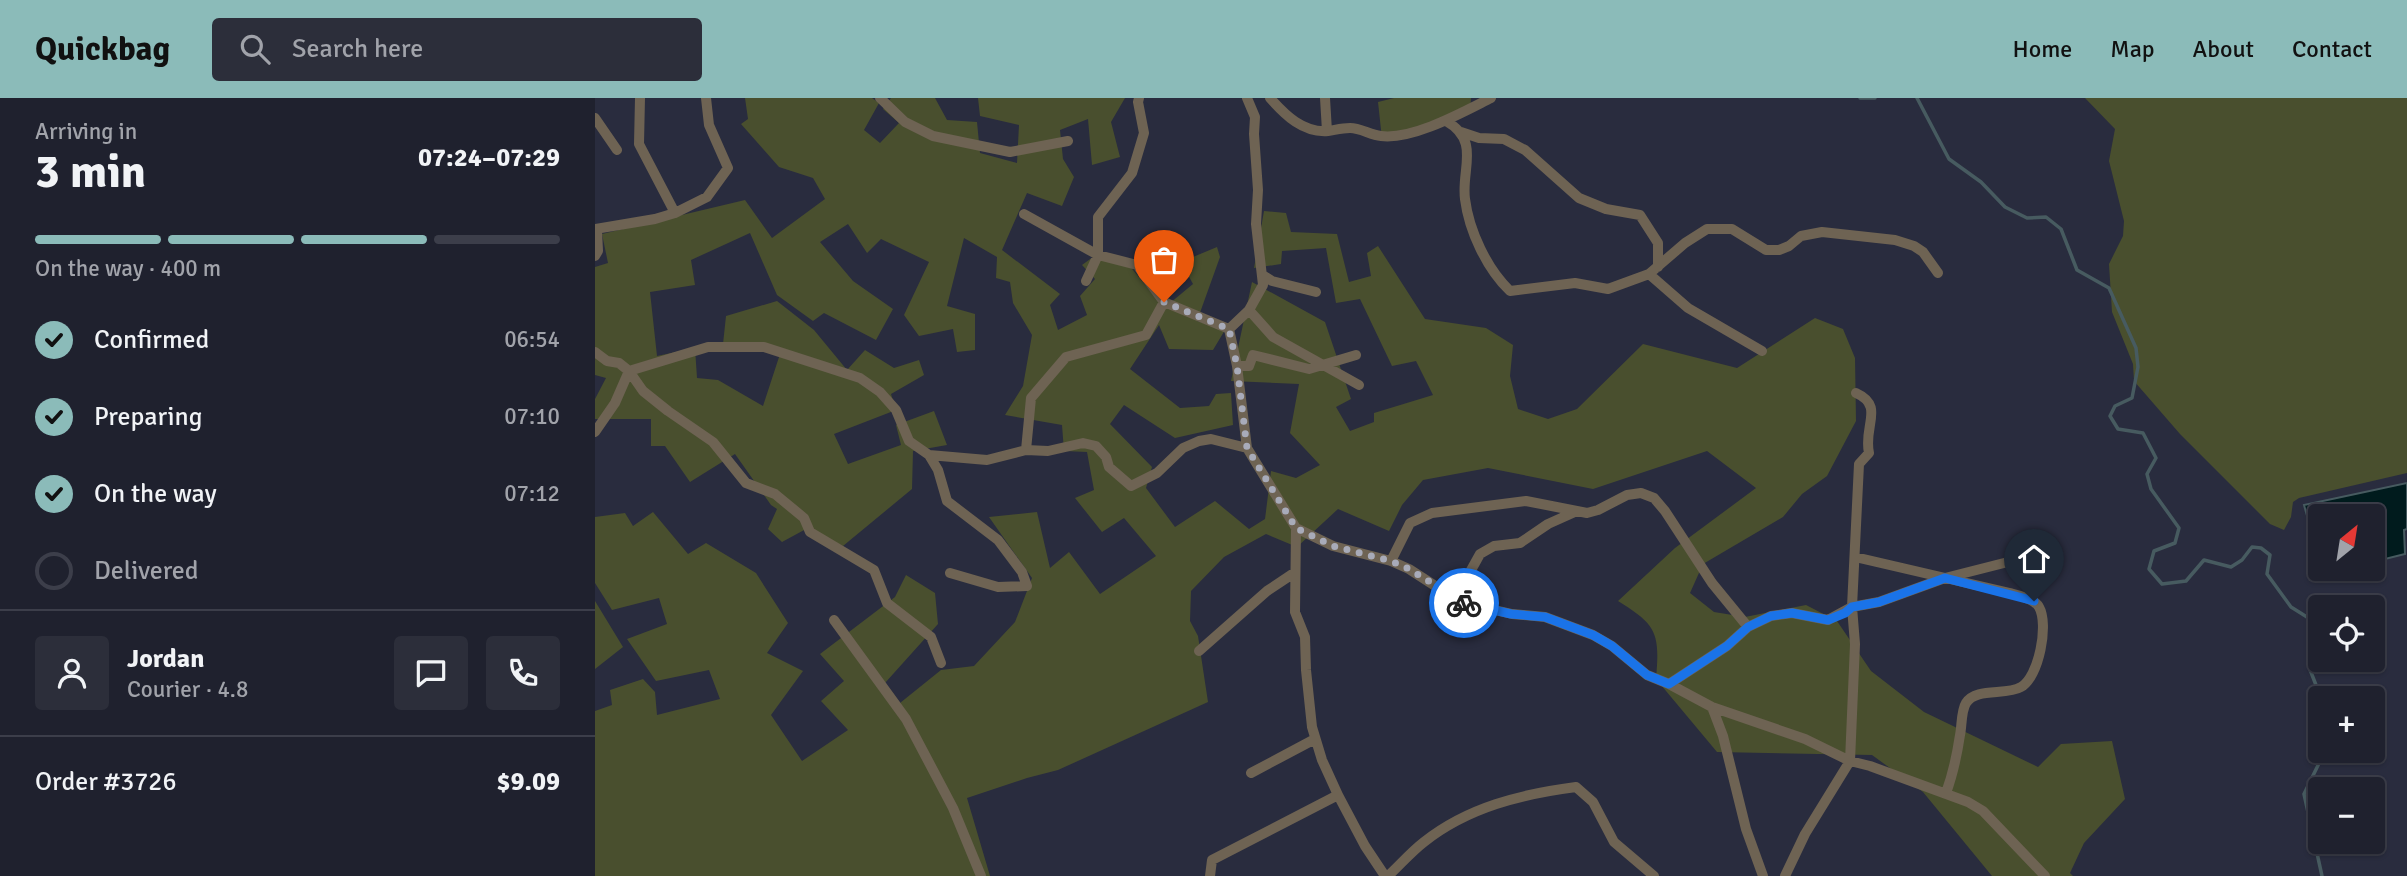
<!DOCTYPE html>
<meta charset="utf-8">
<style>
body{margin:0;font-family:Signika,sans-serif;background:#2c2e3a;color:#f1f3f6;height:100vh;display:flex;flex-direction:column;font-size:26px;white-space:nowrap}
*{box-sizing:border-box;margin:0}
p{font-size:23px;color:#a1a3aa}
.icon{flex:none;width:38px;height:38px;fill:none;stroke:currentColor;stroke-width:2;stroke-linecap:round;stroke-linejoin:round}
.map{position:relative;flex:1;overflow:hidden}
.side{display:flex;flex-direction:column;background:#1f212e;width:595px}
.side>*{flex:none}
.needle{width:46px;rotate:30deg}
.tools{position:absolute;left:1713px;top:406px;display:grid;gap:14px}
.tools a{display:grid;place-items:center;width:77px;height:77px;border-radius:7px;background:#1f212e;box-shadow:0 2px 5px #0004,0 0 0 2px #3c3e4a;font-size:35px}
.pin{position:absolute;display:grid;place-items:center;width:60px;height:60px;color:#fff;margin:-72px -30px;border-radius:50% 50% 50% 0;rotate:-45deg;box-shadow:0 0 7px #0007}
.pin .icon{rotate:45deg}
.courier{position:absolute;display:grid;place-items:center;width:70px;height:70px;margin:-35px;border:5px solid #1a73e8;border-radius:50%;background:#fff;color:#222;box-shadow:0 2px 9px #0007}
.overview em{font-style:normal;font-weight:700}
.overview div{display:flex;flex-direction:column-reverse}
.overview{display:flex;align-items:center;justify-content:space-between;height:119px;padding:0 35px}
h1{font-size:46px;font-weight:700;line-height:52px}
.bar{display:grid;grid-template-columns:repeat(4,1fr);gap:10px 7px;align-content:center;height:84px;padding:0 35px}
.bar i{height:9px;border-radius:5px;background:#3c3e4a}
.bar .active{background:#8bbbb9}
.bar p{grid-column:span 4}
.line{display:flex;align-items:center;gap:18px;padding:0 35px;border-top:2px solid #3c3e4a}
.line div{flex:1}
.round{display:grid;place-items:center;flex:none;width:74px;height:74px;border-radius:7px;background:#2c2e3a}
ol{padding:0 35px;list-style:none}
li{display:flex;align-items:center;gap:21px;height:77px}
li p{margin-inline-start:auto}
li .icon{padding:7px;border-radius:50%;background:#8bbbb9;color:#111;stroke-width:4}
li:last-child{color:#a1a3aa}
li i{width:38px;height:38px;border:4px solid #3c3e4a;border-radius:50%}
header{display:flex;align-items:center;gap:42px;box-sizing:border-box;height:98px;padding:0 35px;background:#8bbbb9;color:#111}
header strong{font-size:33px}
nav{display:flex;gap:38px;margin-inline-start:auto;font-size:24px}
.search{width:490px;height:63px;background:#2c2e3a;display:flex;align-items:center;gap:18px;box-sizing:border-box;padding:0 24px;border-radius:7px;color:#a1a3aa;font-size:26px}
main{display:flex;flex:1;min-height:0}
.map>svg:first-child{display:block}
</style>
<header>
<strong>Quickbag</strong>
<div class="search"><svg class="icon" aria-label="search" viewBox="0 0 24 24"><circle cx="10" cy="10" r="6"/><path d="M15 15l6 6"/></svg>Search here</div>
<nav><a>Home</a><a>Map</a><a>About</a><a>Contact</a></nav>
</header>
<main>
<section class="side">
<div class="overview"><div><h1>3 min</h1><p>Arriving in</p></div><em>07:24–07:29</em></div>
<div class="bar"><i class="active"></i><i class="active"></i><i class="active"></i><i></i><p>On the way · 400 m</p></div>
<ol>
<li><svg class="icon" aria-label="check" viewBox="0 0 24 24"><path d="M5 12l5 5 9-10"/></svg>Confirmed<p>06:54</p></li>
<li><svg class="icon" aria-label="check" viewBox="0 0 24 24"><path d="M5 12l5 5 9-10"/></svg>Preparing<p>07:10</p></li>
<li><svg class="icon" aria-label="check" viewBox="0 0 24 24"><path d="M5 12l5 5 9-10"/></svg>On the way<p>07:12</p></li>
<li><i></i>Delivered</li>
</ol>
<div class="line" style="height:126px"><a class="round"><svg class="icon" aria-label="person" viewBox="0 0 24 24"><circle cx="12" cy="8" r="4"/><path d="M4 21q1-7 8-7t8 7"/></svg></a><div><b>Jordan</b><p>Courier · 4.8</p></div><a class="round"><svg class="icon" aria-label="chat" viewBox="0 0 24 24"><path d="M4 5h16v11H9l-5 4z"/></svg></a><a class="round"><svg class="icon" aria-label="phone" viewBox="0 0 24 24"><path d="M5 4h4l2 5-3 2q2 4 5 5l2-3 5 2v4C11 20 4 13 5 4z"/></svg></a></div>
<div class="line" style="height:91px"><div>Order #3726</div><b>$9.09</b></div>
</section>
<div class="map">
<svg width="1812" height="778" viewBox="0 0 1812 778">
<rect width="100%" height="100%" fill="#292c3e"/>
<path fill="#494f2e" d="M 150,0 L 277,0 L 284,5 L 269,32 L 285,45 L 304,25 L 288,11 L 296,0 L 340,0 L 352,22 L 382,24 L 385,55 L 422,65 L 424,27 L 385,18 L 383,0 L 530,0 L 516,24 L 525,59 L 497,67 L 493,21 L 465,32 L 468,61 L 479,79 L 467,108 L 432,95 L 407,152 L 465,196 L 455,207 L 463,232 L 492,217 L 485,198 L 500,181 L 487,167 L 498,159 L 534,167 L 569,210 L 598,186 L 586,164 L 622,149 L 625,159 L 602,223 L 630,232 L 618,252 L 574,251 L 564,227 L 535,271 L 585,310 L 614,308 L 621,296 L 636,295 L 638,327 L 580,340 L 529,307 L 515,326 L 557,369 L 551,390 L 580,429 L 620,403 L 654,431 L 670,421 L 676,373 L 701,380 L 725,367 L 695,335 L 704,286 L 636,283 L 657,184 L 730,224 L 756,301 L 741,309 L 755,333 L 779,324 L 779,315 L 838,297 L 821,263 L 797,268 L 765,201 L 741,205 L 731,150 L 687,153 L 686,166 L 659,170 L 669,113 L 691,115 L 696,134 L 742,136 L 754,184 L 776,178 L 772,155 L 783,148 L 830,221 L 891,230 L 918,247 L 915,278 L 923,311 L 953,321 L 982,311 L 1048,246 L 1142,270 L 1220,220 L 1248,231 L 1260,260 L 1261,323 L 1232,378 L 1207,396 L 1188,419 L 1108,466 L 1095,495 L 1119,514 L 1150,519 L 1211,507 L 1242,523 L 1276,573 L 1329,614 L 1443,669 L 1466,646 L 1517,643 L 1530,701 L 1489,745 L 1475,775 L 1478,778 L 1397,778 L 1328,694 L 1277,657 L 1122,654 L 1061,581 C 1065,535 1062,527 1023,503 L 1080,450 L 1161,390 L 1112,353 L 998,391 L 893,370 L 828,382 L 807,407 L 794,433 L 743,411 L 702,449 L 671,436 L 629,459 L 596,493 L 595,523 L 603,538 L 613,604 L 463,672 L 432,680 L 372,700 L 395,778 L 0,778 L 0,613 L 17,607 L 15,592 L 48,581 L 60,594 L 62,617 L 125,601 L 114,572 L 61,583 L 32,541 L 72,526 L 64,500 L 17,512 L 0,485 L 0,419 L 30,415 L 38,428 L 58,414 L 93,456 L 111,445 L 161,475 L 193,525 L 172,555 L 208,573 L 176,617 L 207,663 L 253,632 L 226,603 L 249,583 L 225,556 L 300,499 L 311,477 L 340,495 L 343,526 L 290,585 L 305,605 L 346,572 L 379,568 L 420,524 L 437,480 L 394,419 L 442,414 L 455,470 L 474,454 L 505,496 L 561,458 L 529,420 L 507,434 L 480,400 L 499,392 L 492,354 L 469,353 L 467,327 L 410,317 L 428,288 L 437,237 L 418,205 L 415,184 L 401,180 L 402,159 L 369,140 L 352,208 L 380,216 L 380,252 L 362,254 L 358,231 L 324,238 L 309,217 L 334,164 L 286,141 L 272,155 L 253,126 L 225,144 L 258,183 L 298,211 L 281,242 L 229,215 L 218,223 L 182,197 L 155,135 L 96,162 L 100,187 L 55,194 L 62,258 L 100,250 L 102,280 L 123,282 L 168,308 L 185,256 L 128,246 L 131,218 L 182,203 L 219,232 L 252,272 L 270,252 L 299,270 L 324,262 L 329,277 L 296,296 L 301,312 L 239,336 L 253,366 L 306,347 L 301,327 L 339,313 L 352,347 L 318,353 L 317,391 L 248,448 L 211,431 L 187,444 L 173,431 L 182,411 L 176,407 L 140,356 L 95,384 L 70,348 L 56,348 L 56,321 L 0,321 L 0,301 L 11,280 L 0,277 L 0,169 L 13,165 L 7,136 L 150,102 L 177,140 L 230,101 L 218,80 L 184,69 L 146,26 L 153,21 Z
M 799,0 L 876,0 L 875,14 L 787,41 L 783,4 Z
M 1490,0 L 1812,0 L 1812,375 L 1704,400 L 1698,404 L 1696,419 L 1689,432 L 1675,426 L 1585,336 L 1539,283 L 1538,266 L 1517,214 L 1514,166 L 1528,138 L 1529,123 L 1514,63 L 1520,31 Z
M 0,503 L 28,549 L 0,571 Z"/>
<path fill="#001b1d" stroke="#475b60" stroke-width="2" d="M 1812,385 L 1812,431 L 1809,432 L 1810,456 L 1778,464 L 1778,418 L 1726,418 L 1725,457 L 1723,457 L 1709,407 Z"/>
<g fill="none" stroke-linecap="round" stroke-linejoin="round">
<path stroke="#475b60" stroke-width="3.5" d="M 1265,0 L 1280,0
M 1322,0 L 1354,61 L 1386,84 L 1410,109 L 1432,120 L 1451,119 L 1466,131 L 1482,172 L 1514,190 L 1541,250 L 1543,269 L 1537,300 L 1520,308 L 1515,318 L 1523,331 L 1548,335 L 1561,360 L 1552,376 L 1556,391 L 1584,430 L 1580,445 L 1559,453 L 1554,471 L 1567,486 L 1591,483 L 1609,462 L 1636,469 L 1647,462 L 1657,449 L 1666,450 L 1675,457 L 1672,476 L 1696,509 L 1712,519 L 1721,539 L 1714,569 L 1726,600
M 1727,778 L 1709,696 L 1730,653"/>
<path stroke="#6e6353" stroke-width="10" d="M 45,0 L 44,46 L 80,115
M 285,0 L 310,24 L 338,38 L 415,54 L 473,43
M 652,0 L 660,19 L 659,36 L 663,92 L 661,126 L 668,187 L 654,212 L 634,231 L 642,268 L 652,350 L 701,430 L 738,448 L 796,463 L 814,471 L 865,504 L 917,516 L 950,519 L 998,537 L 1017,548 L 1052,577 L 1074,586 L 1117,609 L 1210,641 L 1255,663 L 1275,668 L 1373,704 L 1388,713 L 1450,778
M 675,0 C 690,17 708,35 733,33 C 740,32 747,30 755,30 C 766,30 775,37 786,38 C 818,42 868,14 896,0
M 730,0 L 732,33
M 0,20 L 22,52
M 851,23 C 886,43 866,71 870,101 C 874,133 892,171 915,193 L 980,185 L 1013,191 L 1054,176 L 1090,145 L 1112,131 L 1137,131 L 1171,152 L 1184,152 L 1194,148 L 1206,138 L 1227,134 L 1300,142 L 1319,148 L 1328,154 L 1343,175
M 866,34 L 884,40 L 909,41 L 930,52 L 984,100 L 1011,111 L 1045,117 L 1063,145 L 1063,169
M 429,116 L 503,157 L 542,167 L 569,204 L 634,231
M 0,131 L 60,121 L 80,115 L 112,99 L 133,70 L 114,27 L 111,0
M 0,158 L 3,153 L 2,132
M 1054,176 L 1093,210 L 1167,253
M 669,178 L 677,183 L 721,194
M 491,183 L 503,157 L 503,119 L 537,75 L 549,35 L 543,4 L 544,0
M 654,212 L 678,239 L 764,287
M 0,254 L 12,263 L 24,265 L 34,273 L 48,293 L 73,313 L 118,344 L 151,385 L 180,396 L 209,420 L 215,434 L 279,472 L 292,505 L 336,539 L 346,565
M 642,268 L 654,268 L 658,257 L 714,271 L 761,257
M 0,334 L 20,305 L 34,273 L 113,249 L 169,249 L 265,280 L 285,294 L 301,312 L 314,343 L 334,357 L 343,372 L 352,403 L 403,442 L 427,474 L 432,488 L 403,489 L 355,475
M 431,352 L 453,353 L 488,345 L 501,348 L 511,359 L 514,369 L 536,388 L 562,375 L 588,350 L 604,343 L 616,341 L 652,350
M 334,357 L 392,362 L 431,352 L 436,300 L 471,259 L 551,237 L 569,204
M 701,430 L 700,514 L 710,539 L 711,572 L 717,629 L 727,662 L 743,697 L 770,748 L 790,778
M 1260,459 L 1415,495 C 1424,498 1439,500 1444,509 C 1454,526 1444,579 1426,589 C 1411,598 1381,589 1371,605 C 1366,613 1367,628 1365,637 C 1362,657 1358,676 1351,695
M 796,463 L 815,425 L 837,415 L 931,403 L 992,415 L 1003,412 L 1032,397 L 1046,395 L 1059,400 L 1070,413 L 1117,485 L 1153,529
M 850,494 L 870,483 L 885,456 L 899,448 L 925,445 L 953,426 L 982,413
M 239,522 L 311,621 L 358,710 L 386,778
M 604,553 L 672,493 L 699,475
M 1074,586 L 1132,548 L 1153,529 L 1176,518 L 1197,515 L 1233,522 L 1257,509 L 1284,504 L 1350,480 L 1413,464
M 1117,609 L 1128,638 L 1151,731 L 1168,778
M 656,675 L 720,641
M 615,778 L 617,762 L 743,697
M 793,778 C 805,767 816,754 829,744 C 873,709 927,696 981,689 L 998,704 L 1019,744 L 1059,778
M 1190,778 L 1210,736 L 1255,663 L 1260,546 L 1257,509 L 1264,366 L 1274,355 C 1268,328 1290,308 1261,295"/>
</g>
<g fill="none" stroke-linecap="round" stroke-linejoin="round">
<path stroke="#a8abb9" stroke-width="7" stroke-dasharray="0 12.6" d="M 569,204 L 634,231 L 642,268 L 652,350 L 701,430 L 738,448 L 796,463 L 814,471 L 869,505"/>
<path stroke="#1a73e8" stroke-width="9" d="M 869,505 L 916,516 L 950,519 L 998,537 L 1017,548 L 1052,577 L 1074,586 L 1132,548 L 1153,529 L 1176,518 L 1197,515 L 1233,522 L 1250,515 L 1257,509 L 1284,504 L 1350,480 L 1439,503"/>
</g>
</svg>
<div class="tools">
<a><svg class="needle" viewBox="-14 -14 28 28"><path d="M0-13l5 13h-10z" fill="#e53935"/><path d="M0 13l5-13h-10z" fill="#a1a3aa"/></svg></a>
<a><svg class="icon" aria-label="locate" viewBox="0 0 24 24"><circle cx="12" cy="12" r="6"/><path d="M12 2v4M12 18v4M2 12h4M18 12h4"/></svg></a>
<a>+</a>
<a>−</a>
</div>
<div class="pin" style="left:569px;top:204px;background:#ea580c"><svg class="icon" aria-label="bag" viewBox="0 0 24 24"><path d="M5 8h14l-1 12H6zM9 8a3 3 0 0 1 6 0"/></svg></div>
<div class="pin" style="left:1439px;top:503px;background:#1f2937"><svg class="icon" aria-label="home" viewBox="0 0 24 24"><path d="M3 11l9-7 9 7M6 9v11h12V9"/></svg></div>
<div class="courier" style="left:869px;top:505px"><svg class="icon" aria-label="bike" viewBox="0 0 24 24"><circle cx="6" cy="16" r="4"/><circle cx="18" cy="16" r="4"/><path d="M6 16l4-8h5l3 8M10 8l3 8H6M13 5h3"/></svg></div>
</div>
</main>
